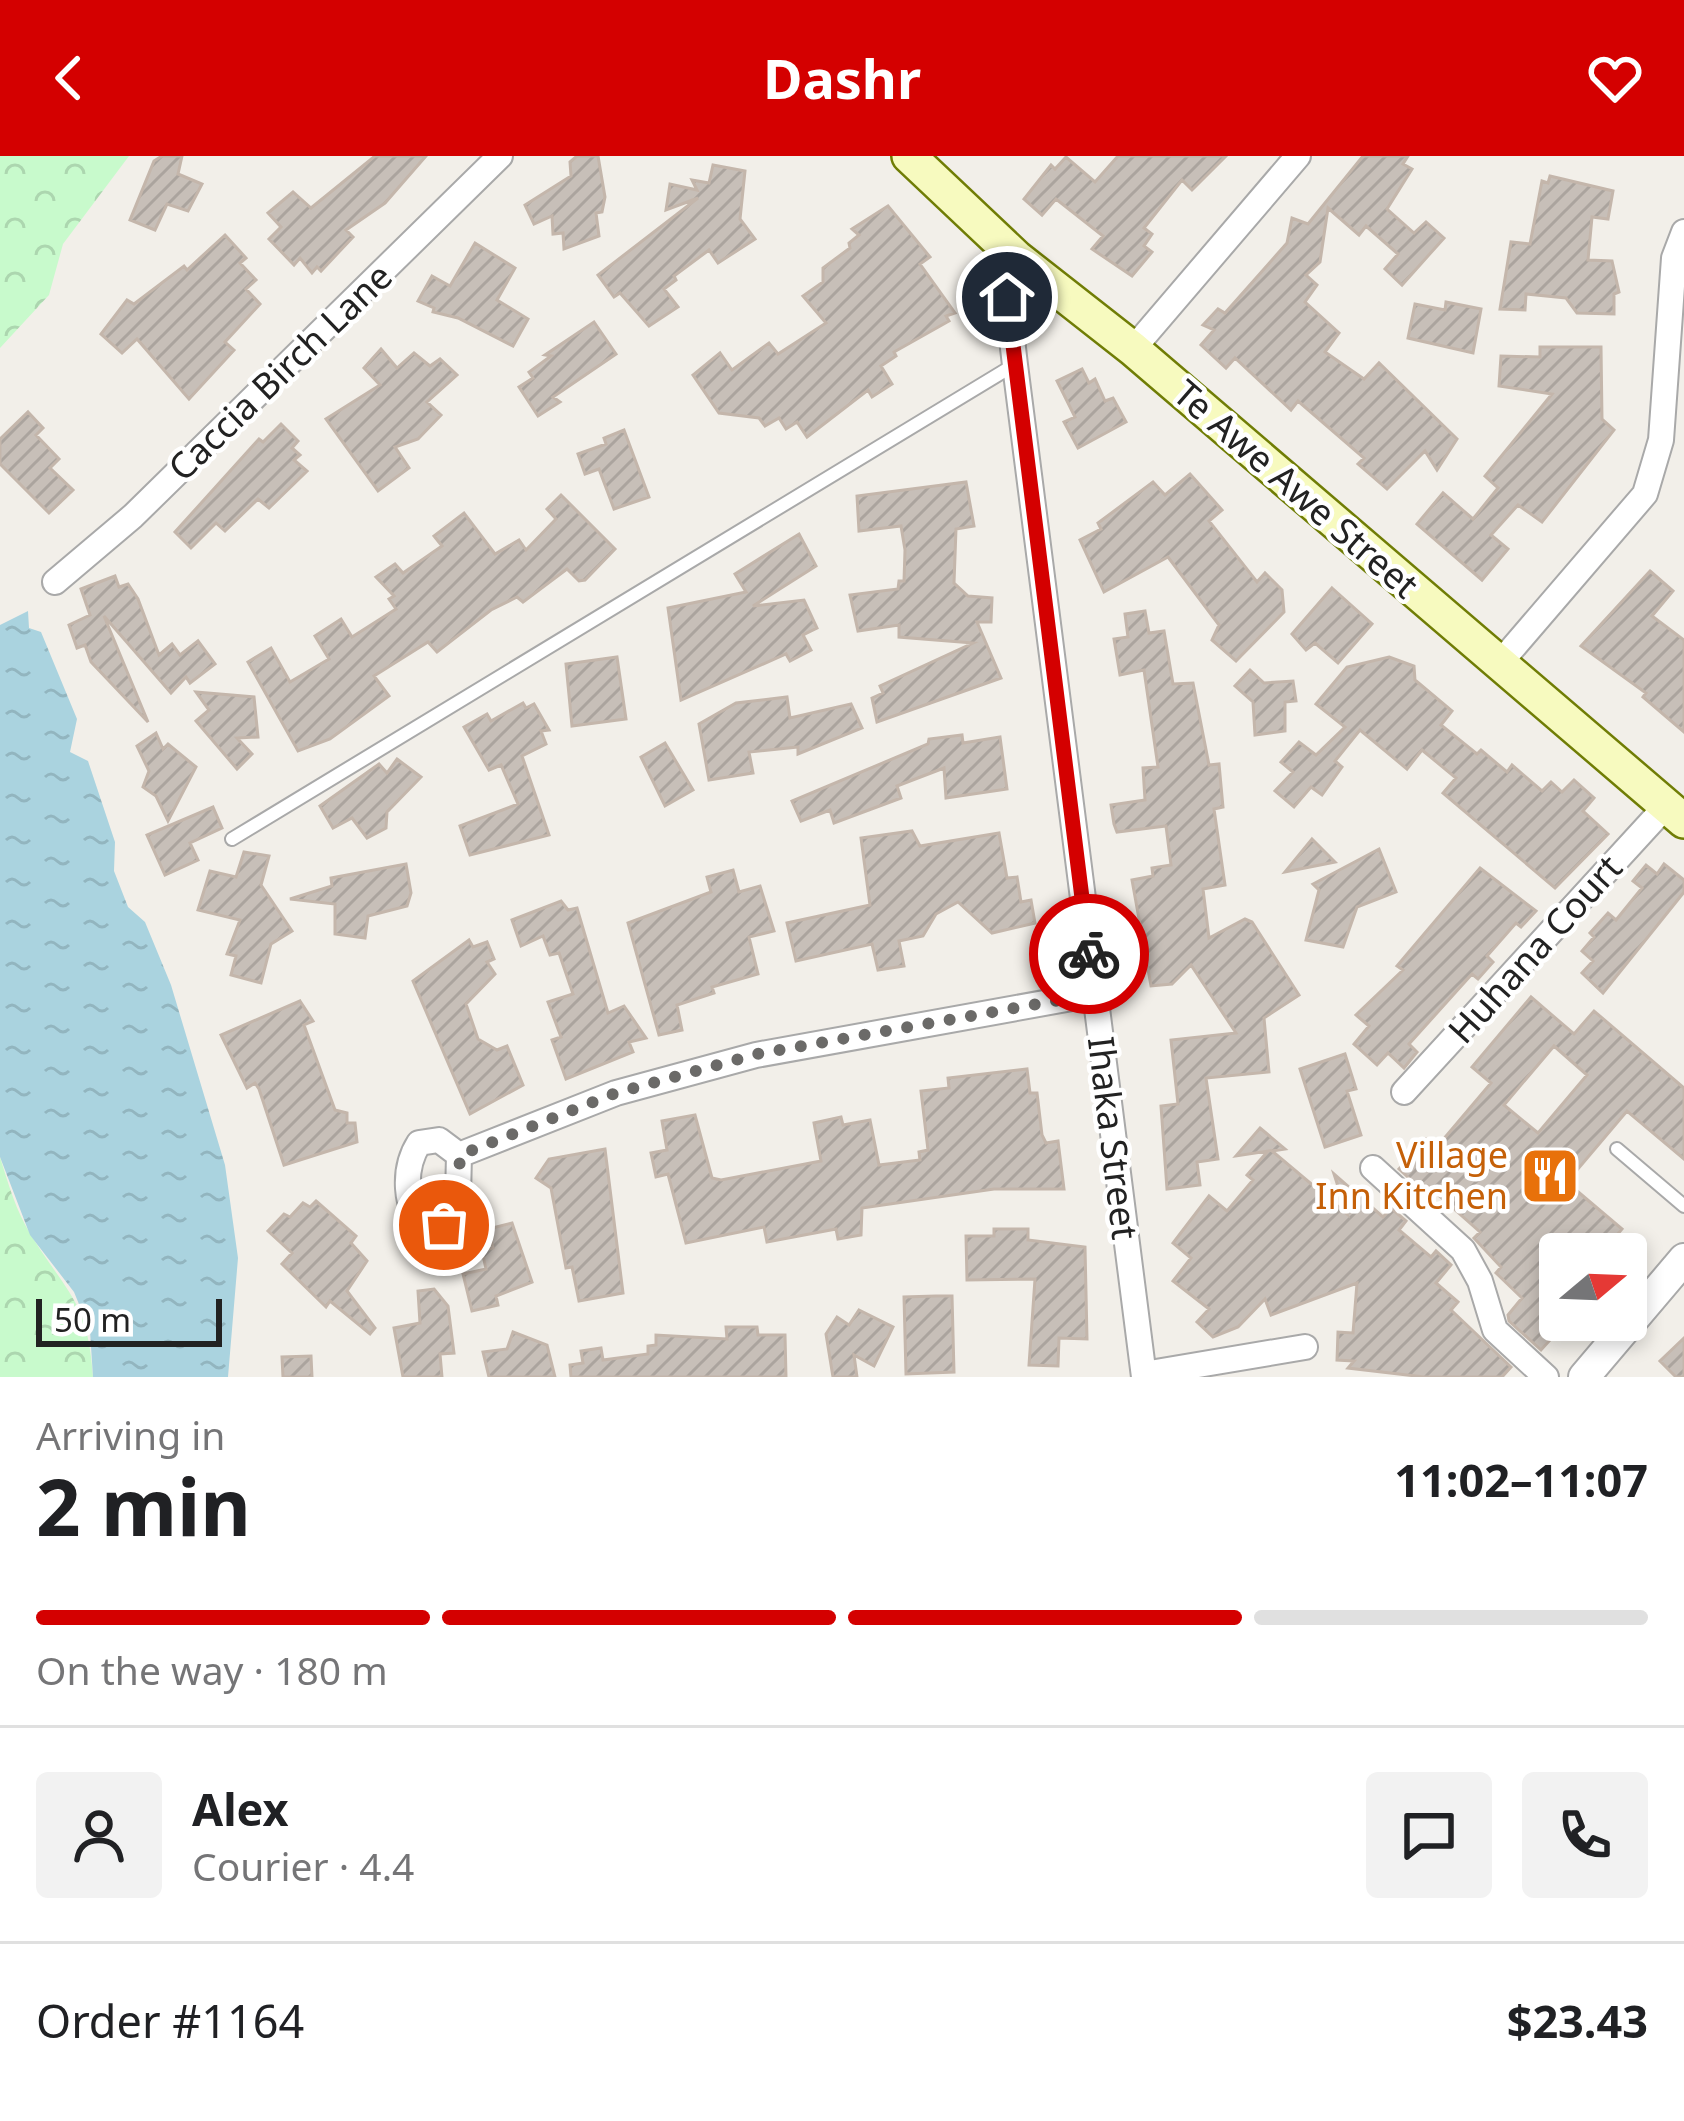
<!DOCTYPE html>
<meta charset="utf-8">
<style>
body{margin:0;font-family:"Noto Sans",sans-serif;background:#f2f2f2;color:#202124;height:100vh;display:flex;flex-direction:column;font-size:45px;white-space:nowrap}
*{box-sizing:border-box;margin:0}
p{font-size:39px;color:#757577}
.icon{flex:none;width:66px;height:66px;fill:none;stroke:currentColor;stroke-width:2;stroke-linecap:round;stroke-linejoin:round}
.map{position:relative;height:1221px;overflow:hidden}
.sheet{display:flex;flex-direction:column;background:#fff;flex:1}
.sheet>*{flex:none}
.needle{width:78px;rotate:71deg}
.buttons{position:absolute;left:1539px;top:1077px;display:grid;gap:24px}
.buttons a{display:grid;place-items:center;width:108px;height:108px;border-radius:12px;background:#fff;box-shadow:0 6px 18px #0003;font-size:60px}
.scale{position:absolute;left:36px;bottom:30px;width:186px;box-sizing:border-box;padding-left:12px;border:6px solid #222;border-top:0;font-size:33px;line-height:42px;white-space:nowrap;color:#222;-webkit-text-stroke:9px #fff;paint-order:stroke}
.pin{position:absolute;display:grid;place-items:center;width:102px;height:102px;color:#fff;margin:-51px;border:6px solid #fff;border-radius:50%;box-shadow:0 3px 12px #0007}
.courier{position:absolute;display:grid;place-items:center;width:120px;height:120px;margin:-60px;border:9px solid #d40000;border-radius:50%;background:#fff;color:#222;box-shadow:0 3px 15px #0007}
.head em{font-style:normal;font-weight:700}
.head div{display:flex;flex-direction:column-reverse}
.head{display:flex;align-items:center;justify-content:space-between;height:204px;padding:0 36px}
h1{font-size:78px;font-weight:700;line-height:90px}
.bar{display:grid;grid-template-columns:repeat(4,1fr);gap:18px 12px;align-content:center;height:144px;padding:0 36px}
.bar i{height:15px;border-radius:9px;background:#e0e0e0}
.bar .active{background:#d40000}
.bar p{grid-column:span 4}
.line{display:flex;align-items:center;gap:30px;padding:0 36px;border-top:3px solid #e0e0e0}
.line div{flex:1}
.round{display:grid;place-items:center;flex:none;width:126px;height:126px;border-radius:12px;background:#f2f2f2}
header{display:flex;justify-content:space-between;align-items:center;height:156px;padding:0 36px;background:#d40000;color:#fff;font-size:54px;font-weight:700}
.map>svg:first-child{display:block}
</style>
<header><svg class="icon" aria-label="back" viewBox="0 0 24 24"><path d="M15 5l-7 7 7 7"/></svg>Dashr<svg class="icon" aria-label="heart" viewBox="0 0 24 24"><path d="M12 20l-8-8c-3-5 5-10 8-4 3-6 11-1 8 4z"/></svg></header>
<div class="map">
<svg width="1684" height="1221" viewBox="0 0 1684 1221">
<defs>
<pattern id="park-crowns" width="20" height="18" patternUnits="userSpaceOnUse" patternTransform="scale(3)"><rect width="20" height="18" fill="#c8facc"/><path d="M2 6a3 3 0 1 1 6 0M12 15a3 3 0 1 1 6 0" fill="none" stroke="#acd6af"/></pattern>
<pattern id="water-ripples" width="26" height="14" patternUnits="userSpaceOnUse" patternTransform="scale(3)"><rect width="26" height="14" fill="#aad3df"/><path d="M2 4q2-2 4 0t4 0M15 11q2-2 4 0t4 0" fill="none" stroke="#92b5bf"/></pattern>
<pattern id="building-hatch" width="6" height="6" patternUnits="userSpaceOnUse" patternTransform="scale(3)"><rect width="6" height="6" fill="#c7bfb8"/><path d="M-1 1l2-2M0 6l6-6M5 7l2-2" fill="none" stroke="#aba49e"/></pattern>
</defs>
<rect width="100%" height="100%" fill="#f2efe9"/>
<path fill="url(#park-crowns)" d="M 0,0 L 129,0 L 63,88 L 49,139 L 0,192 Z
M 0,1001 C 8,1027 16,1055 31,1079 C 68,1139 88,1145 93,1221 L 0,1221 Z"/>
<path fill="url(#water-ripples)" d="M 28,455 L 29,472 L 41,476 L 77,563 L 70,596 L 88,605 L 115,686 L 114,715 L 128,751 L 145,766 L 171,829 L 225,1009 L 238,1102 L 228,1221 L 93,1221 L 90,1175 L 74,1136 L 30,1079 L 0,1001 L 0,469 Z"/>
<path fill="url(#building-hatch)" stroke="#c4b6ab" stroke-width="3" fill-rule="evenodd" d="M 162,0 L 182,0 L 178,18 L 202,28 L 188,55 L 167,48 L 155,74 L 130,64 L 154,5 Z
M 375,0 L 426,0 L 385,47 L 346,74 L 353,81 L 321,115 L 317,111 L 312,117 L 300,102 L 294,109 L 269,83 L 281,71 L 268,57 L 293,36 L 311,52 Z
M 577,0 L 598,0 L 605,41 L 602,56 L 596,57 L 599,80 L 564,93 L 563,77 L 553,78 L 552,60 L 534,68 L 525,49 L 571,20 L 570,6 Z
M 1118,0 L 1226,0 L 1192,34 L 1182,24 L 1144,72 L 1152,78 L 1144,90 L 1152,96 L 1132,120 L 1092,93 L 1103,80 L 1056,43 L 1042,59 L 1024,43 L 1051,9 L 1055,13 L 1066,1 L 1095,26 Z
M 1363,0 L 1408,0 L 1403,8 L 1412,13 L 1387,53 L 1414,77 L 1426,66 L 1444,82 L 1402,129 L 1385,113 L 1398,98 L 1366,70 L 1359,79 L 1328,52 L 1320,106 L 1306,119 L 1317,129 L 1305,146 L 1339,177 L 1325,196 L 1364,223 L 1379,207 L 1457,283 L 1437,314 L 1425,295 L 1387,333 L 1358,308 L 1364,302 L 1298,245 L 1291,254 L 1235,202 L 1226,212 L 1201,189 L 1214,174 L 1203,169 L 1218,153 L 1225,157 L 1287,87 L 1292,62 L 1308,68 Z
M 713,9 L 745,15 L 740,63 L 755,83 L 718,107 L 709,94 L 674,120 L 676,124 L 664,133 L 678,151 L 649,170 L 620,137 L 614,141 L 598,119 L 698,42 L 666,54 L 670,28 L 697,34 L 692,24 L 709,27 Z
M 1550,20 L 1613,35 L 1608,63 L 1592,61 L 1588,104 L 1612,105 L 1619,136 L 1614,138 L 1614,158 L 1577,157 L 1566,142 L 1526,138 L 1525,154 L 1500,153 L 1511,86 L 1530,88 L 1542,25 L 1548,27 Z
M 888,50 L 930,101 L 920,108 L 955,157 L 946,160 L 949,165 L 894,196 L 896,200 L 881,210 L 892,228 L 872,241 L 868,234 L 807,281 L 797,266 L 786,273 L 779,262 L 765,270 L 759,262 L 719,257 L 693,219 L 720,197 L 732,214 L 769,187 L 778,198 L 826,167 L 803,140 L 823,126 L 823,112 L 850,92 L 849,87 L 859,79 L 852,73 Z
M 225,79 L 246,102 L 240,107 L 256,124 L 246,133 L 260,148 L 225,186 L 234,194 L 189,243 L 137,183 L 122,197 L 101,178 L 127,144 L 134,148 L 184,110 L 187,114 Z
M 475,87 L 515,112 L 497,144 L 528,163 L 513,190 L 458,162 L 433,156 L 434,152 L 418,145 L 432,120 L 450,130 Z
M 1446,146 L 1481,153 L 1473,197 L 1408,182 L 1415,148 L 1445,154 Z
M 594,166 L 616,198 L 553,241 L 560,246 L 538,260 L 519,231 L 533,222 L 529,216 L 551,200 L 545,199 Z
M 1540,191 L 1601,191 L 1602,263 L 1614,274 L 1542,366 L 1518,349 L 1491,379 L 1508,393 L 1482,424 L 1417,368 L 1443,337 L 1473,363 L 1498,332 L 1485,320 L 1552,238 L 1499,230 L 1501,200 L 1540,201 Z
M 381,193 L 397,212 L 414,197 L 430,210 L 440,203 L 457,219 L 427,246 L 441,259 L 418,283 L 395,291 L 409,312 L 378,335 L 326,263 L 380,229 L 364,212 Z
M 1082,213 L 1089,227 L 1095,223 L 1105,245 L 1113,242 L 1126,266 L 1078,292 L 1064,266 L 1075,261 L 1057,225 Z
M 28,256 L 43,272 L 36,279 L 59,303 L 50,312 L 73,334 L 49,357 L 0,308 L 0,283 Z
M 281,268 L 298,285 L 292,292 L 300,299 L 294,304 L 307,315 L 269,352 L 258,343 L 225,375 L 216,367 L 191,392 L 175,376 L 259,283 L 263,286 Z
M 624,274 L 649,341 L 614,353 L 599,313 L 585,318 L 578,298 L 606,288 L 604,282 Z
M 1190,318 L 1222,354 L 1209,365 L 1257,426 L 1265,417 L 1282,434 L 1284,456 L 1236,505 L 1212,484 L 1219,469 L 1168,401 L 1104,436 L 1080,384 L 1101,373 L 1098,367 L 1153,326 L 1165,339 Z
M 966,326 L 974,370 L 956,373 L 954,427 L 968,440 L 992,442 L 991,466 L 977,466 L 1001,522 L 877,566 L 872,542 L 883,537 L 880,530 L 973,487 L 899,481 L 899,469 L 858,475 L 850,439 L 898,433 L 899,425 L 904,425 L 905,394 L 901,370 L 859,375 L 857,340 Z
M 561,339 L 615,393 L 585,424 L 579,425 L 567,413 L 523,446 L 517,441 L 491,454 L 437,496 L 428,486 L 374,520 L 389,540 L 330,583 L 298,595 L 248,506 L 271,492 L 290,526 L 329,503 L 315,480 L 341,463 L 352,481 L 396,453 L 389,443 L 394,440 L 376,421 L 395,408 L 403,417 L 442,390 L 434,380 L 464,357 L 495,398 L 519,384 L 526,394 L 556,363 L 547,353 Z
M 799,378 L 816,410 L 753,450 L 804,444 L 817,472 L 803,479 L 811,494 L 790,505 L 786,498 L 681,544 L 668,452 L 746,436 L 735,418 Z
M 1650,415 L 1673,435 L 1652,460 L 1684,484 L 1684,576 L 1643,541 L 1646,537 L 1581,490 Z
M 115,420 L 119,431 L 128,428 L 138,443 L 159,499 L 172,488 L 180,499 L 198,485 L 215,508 L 190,527 L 186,521 L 171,537 L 104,460 L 148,566 L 91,506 L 85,489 L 77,492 L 69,469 L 90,459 L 81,433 Z
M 1332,432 L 1372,468 L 1338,507 L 1315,487 L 1306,494 L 1292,478 Z
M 1145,455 L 1149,477 L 1164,475 L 1173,528 L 1193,527 L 1209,609 L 1219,608 L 1223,651 L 1214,653 L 1225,729 L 1203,733 L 1209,782 L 1245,763 L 1252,766 L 1299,839 L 1264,862 L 1269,916 L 1206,922 L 1218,1003 L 1197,1006 L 1200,1029 L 1167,1033 L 1161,950 L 1178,948 L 1171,884 L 1236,877 L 1191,809 L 1172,828 L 1151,830 L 1132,724 L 1153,720 L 1152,712 L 1171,709 L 1166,670 L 1117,676 L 1114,668 L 1111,649 L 1145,644 L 1143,612 L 1158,611 L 1144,514 L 1120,519 L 1114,483 L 1128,481 L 1125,458 Z
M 617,501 L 626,563 L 572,570 L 566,508 Z
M 1389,501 L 1414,510 L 1415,524 L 1452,555 L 1441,569 L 1477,598 L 1481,594 L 1507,616 L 1512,609 L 1542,635 L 1551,626 L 1562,636 L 1574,624 L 1594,642 L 1583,655 L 1608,678 L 1555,732 L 1443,637 L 1456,622 L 1422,594 L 1407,613 L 1360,574 L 1335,605 L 1342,611 L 1322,639 L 1311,631 L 1294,651 L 1275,635 L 1293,616 L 1281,606 L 1299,586 L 1316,599 L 1345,571 L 1316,548 L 1347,511 Z
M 1250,514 L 1264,527 L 1293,525 L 1296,545 L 1285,546 L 1285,575 L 1255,579 L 1253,546 L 1235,530 Z
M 196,536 L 254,541 L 258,581 L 237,582 L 252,598 L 237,613 L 196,565 L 209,554 Z
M 787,541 L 790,562 L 851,548 L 862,572 L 798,598 L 798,591 L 749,596 L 753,617 L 709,624 L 699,568 L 736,547 Z
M 523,547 L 526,552 L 534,548 L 549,574 L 541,575 L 546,588 L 522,600 L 549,679 L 470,699 L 460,670 L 518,648 L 501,609 L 489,614 L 464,571 L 487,558 L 491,565 Z
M 156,577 L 163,593 L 168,588 L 196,611 L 168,665 L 156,640 L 143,631 L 149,615 L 137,590 Z
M 962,579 L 963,587 L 1000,581 L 1007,633 L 946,642 L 944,612 L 897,630 L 901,642 L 834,667 L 830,654 L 801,665 L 792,645 L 928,588 L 929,583 Z
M 665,587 L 693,634 L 665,650 L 641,601 Z
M 397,603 L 421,621 L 387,656 L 386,672 L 367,682 L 352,662 L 333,672 L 320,650 L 379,608 L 387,617 Z
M 213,651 L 222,672 L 190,687 L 198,704 L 165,719 L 147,679 Z
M 912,675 L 920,690 L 999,677 L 1007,722 L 1017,721 L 1021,746 L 1031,744 L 1035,767 L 992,777 L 958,746 L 936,758 L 923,780 L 899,785 L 904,810 L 878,814 L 872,788 L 796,805 L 787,767 L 870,749 L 861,682 Z
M 1312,683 L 1335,706 L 1285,716 Z
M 1379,693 L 1396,736 L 1357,751 L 1343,791 L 1306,784 L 1319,734 L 1313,728 Z
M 244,696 L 269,700 L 261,729 L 292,775 L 271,788 L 261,827 L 231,819 L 236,800 L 227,798 L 240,764 L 198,754 L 210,715 L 236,721 Z
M 406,708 L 411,737 L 407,750 L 368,760 L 365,782 L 335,778 L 335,748 L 290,743 L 332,730 L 331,722 Z
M 1664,708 L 1684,724 L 1684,736 L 1603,837 L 1582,817 L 1593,805 L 1582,795 L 1594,781 L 1590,777 L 1608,757 L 1616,764 L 1642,732 L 1633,725 L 1646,709 L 1657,718 Z
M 1480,712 L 1536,755 L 1521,771 L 1516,767 L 1487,800 L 1493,806 L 1478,823 L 1472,818 L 1409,888 L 1417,896 L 1404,912 L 1388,897 L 1377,909 L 1354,888 L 1369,870 L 1356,859 L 1403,814 L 1397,810 Z
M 733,714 L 739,736 L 760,730 L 774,775 L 749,781 L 758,818 L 712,831 L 714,837 L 677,849 L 682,874 L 659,879 L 628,767 L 711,736 L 707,721 Z
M 561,745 L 568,754 L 577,752 L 608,857 L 624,850 L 646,882 L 629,886 L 633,896 L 566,923 L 552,884 L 561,881 L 548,846 L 573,838 L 559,797 L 550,799 L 543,780 L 521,790 L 512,764 Z
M 469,784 L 473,791 L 487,786 L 494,803 L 487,806 L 495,818 L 466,848 L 478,883 L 497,894 L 507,890 L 523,929 L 470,958 L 413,825 Z
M 1531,841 L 1574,878 L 1594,855 L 1684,932 L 1684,1003 L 1627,955 L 1577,1014 L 1570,1029 L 1622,1073 L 1601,1098 L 1560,1098 L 1560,1173 L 1541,1194 L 1509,1165 L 1508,1159 L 1522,1142 L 1496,1117 L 1501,1111 L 1474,1082 L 1480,1076 L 1428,1030 L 1423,1035 L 1399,1013 L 1426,983 L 1436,992 L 1491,927 L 1472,911 ZM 1554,890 L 1587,919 L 1538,977 L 1504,949 Z
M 300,845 L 313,865 L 304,869 L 335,954 L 347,957 L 347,967 L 355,967 L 357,986 L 284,1009 L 259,933 L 255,927 L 247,932 L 221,879 Z
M 1345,898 L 1356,933 L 1347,935 L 1361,979 L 1325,991 L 1300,913 Z
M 1027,913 L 1030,937 L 1037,937 L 1042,979 L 1046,987 L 1058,985 L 1064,1033 L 994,1033 L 862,1052 L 861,1079 L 838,1083 L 836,1073 L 767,1086 L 764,1071 L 686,1087 L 668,1018 L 656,1021 L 651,997 L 667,994 L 662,965 L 695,959 L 712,1022 L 721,1024 L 821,1005 L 814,967 L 841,961 L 843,969 L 870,964 L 879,1009 L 920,1004 L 919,996 L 928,994 L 921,935 L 949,932 L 948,922 Z
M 1260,972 L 1285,993 L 1272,995 L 1347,1058 L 1334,1018 L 1383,1061 L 1391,1052 L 1406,1065 L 1399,1074 L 1431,1101 L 1436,1095 L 1451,1109 L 1436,1127 L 1458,1146 L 1451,1154 L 1511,1211 L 1502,1221 L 1424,1221 L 1348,1212 L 1354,1205 L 1337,1204 L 1338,1176 L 1353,1177 L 1357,1127 L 1271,1159 L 1265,1143 L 1238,1171 L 1213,1181 L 1197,1166 L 1209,1153 L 1173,1125 L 1191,1102 L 1173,1087 L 1209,1040 L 1227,1055 L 1253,1024 L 1247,1019 L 1268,995 L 1236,1000 Z
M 605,993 L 623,1137 L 579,1145 L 572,1111 L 566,1112 L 551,1032 L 536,1022 L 549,1003 Z
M 316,1045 L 356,1080 L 351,1087 L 367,1105 L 347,1135 L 375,1172 L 370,1178 L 330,1145 L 326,1151 L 282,1108 L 292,1097 L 268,1075 L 284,1058 L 290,1061 L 303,1047 L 310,1051 Z
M 512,1067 L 532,1126 L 496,1140 L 498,1149 L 472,1155 L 463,1118 L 486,1113 L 482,1095 L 493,1092 L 488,1073 Z
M 994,1073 L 1028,1073 L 1028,1084 L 1085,1091 L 1087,1183 L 1059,1182 L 1058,1210 L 1029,1209 L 1035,1123 L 967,1124 L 966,1080 L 994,1080 Z
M 434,1133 L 448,1150 L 454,1197 L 440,1198 L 442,1221 L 403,1221 L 394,1172 L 420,1167 L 418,1135 Z
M 936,1140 L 952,1140 L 954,1216 L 906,1218 L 904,1141 Z
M 859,1154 L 893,1171 L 874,1210 L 854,1199 L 857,1221 L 833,1221 L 826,1178 L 837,1161 L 849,1169 Z
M 726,1171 L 757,1171 L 758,1179 L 785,1179 L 786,1221 L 571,1221 L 570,1209 L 583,1207 L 581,1195 L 601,1192 L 603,1204 L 648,1198 L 648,1190 L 656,1189 L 656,1179 L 727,1183 Z
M 513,1176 L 547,1189 L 555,1221 L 489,1221 L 483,1196 L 507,1193 Z
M 1684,1182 L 1684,1221 L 1676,1221 L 1660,1205 Z
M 311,1200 L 312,1221 L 283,1221 L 282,1201 Z"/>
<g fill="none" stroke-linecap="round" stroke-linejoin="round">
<g stroke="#a9a9a9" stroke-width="16">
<path id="service" d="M 232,683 L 1014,209
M 1617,993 L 1684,1050"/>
</g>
<g stroke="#a9a9a9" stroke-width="28">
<path id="minor" d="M 1017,102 L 1007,141 L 1015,209 L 1144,1221
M 1133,193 L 1298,0
M 55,426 L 133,360 L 500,0
M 1499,508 L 1645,338 L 1661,284 L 1674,102 L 1684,76
M 1404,936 L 1666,650
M 439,984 L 459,999 L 458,1041 L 449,1064 L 427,1072 C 403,1054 403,1012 419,987 Z
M 459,999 L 616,937 L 756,899 L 1094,838
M 1373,1012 L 1463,1094 L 1480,1125 L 1495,1174 L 1546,1221
M 1144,1218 L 1305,1191"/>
</g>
<g stroke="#a9a9a9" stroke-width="34">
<path id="tertiary" d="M 1584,1221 L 1684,1103"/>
</g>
<g stroke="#707d05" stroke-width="38">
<path id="secondary" d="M 909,0 L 1017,102 L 1133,193 L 1684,665"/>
</g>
<use href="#service" stroke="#fff" stroke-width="12"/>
<use href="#minor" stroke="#fff" stroke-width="24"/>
<use href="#tertiary" stroke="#fff" stroke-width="30"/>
<use href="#secondary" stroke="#f7fabf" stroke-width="33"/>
</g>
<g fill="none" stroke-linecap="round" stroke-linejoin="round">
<path stroke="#6b6a68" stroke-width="12" stroke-dasharray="0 21.6" d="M 444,1069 L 458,1041 L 460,999 L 616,937 L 757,898 L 1094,838 L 1089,798"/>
<path stroke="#d40000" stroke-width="15" d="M 1007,141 L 1089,798"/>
</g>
<defs>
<g id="restaurant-square" transform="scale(3)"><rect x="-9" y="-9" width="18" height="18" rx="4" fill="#e8710a" stroke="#fff"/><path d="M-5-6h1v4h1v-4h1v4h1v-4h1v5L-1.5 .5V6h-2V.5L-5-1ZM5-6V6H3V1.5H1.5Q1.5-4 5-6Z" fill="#fff"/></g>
</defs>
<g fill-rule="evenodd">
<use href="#restaurant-square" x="1550" y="1020"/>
</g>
<g text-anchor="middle" stroke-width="9" stroke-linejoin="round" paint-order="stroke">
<g font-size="36" fill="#222" stroke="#fff">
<text transform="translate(280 216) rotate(-44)" y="13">Caccia Birch Lane</text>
<text transform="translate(1296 333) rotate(41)" y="13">Te Awe Awe Street</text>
<text transform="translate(1535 793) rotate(-48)" y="13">Huhana Court</text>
<text transform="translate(1113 982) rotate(83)" y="13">Ihaka Street</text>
</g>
<g font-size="36" fill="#c56008" stroke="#fff" text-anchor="end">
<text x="1508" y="1012">Village<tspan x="1508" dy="41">Inn Kitchen</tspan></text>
</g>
</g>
</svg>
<div class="buttons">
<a><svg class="needle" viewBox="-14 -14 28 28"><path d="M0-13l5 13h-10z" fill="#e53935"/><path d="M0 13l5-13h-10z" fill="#757577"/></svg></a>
</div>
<div class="scale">50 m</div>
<div class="pin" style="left:444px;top:1069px;background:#ea580c"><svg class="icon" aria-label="bag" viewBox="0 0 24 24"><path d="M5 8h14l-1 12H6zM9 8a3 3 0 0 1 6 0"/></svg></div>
<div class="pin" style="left:1007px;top:141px;background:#1f2937"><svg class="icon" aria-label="home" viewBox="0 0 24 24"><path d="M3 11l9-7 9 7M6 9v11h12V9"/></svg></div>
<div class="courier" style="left:1089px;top:798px"><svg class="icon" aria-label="bike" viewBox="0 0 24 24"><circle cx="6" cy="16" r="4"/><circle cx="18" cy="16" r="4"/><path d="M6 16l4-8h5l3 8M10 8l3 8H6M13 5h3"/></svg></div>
</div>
<section class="sheet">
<div class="head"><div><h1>2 min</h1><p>Arriving in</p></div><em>11:02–11:07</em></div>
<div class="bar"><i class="active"></i><i class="active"></i><i class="active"></i><i></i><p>On the way · 180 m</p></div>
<div class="line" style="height:216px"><a class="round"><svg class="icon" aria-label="person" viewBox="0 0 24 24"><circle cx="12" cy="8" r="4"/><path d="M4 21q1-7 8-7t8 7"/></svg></a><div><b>Alex</b><p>Courier · 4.4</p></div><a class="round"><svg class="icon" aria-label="chat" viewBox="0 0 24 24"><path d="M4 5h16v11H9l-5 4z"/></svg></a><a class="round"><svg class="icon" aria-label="phone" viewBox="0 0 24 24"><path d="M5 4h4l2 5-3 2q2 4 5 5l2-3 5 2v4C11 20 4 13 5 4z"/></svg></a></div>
<div class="line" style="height:156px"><div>Order #1164</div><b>$23.43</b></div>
</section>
